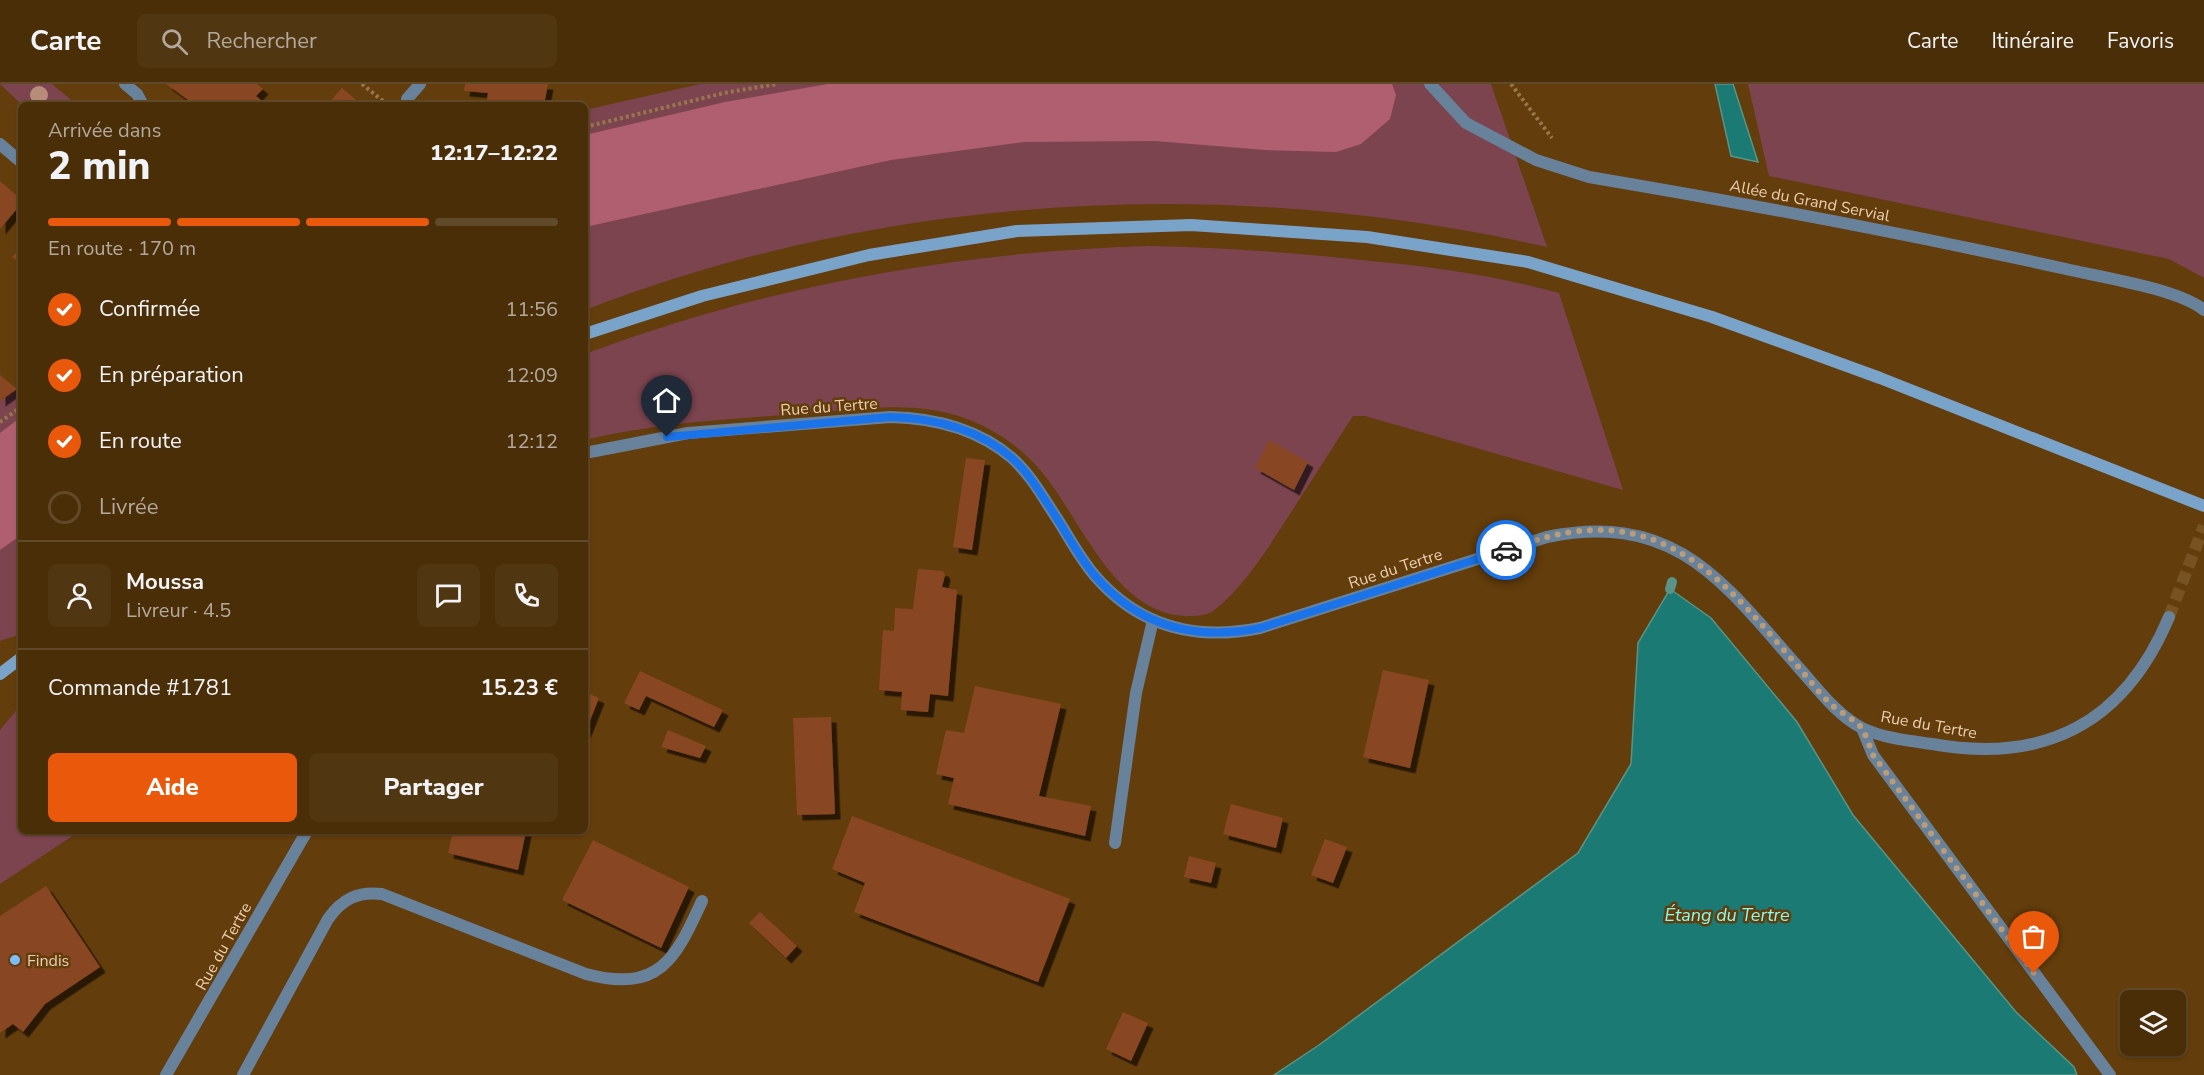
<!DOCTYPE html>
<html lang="fr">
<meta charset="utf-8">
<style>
body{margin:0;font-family:"Nunito Sans",sans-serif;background:#513612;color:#f1f3f6;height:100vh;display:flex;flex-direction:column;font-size:22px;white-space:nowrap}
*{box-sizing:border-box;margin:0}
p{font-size:20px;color:#b2a89c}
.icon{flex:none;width:33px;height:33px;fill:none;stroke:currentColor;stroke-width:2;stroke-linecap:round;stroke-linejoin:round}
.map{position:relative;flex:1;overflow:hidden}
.details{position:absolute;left:18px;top:18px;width:570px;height:732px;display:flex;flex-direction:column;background:#4a2e08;border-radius:9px;box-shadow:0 2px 4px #0004,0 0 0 2px #614a29}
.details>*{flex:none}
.tools{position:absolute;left:2120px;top:906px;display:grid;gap:12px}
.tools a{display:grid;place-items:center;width:66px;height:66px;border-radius:9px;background:#4a2e08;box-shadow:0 2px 4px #0004,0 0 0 2px #614a29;font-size:30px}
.pin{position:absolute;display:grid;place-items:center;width:51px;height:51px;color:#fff;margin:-62px -26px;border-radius:50% 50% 50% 0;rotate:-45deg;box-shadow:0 0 6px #0007}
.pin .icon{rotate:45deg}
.courier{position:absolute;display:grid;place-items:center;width:60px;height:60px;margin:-30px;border:4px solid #1a73e8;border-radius:50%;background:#fff;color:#222;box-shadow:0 2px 8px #0007}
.overview em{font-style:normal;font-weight:800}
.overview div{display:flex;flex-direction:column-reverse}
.overview{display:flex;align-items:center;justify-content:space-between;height:102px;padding:0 30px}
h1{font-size:39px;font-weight:800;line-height:45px}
.bar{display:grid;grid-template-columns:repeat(4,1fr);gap:9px 6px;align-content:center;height:72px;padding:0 30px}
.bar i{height:8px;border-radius:4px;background:#614a29}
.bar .selected{background:#ea580c}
.bar p{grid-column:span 4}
.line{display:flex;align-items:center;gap:15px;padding:0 30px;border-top:2px solid #614a29}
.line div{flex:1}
.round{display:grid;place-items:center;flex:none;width:63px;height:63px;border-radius:9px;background:#513612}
ol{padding:0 30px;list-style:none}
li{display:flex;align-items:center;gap:18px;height:66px}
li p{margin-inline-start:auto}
li .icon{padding:6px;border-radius:50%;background:#ea580c;color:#fff;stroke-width:4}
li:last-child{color:#b2a89c}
li i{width:33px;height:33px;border:3px solid #614a29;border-radius:50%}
.primary-button{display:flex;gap:12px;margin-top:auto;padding:12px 30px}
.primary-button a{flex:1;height:69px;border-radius:9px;background:#ea580c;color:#fff;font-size:24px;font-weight:800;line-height:69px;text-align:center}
.primary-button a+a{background:#513612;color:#f1f3f6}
header{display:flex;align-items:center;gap:36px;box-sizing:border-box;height:84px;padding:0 30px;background:#4a2e08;border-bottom:2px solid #614a29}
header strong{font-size:28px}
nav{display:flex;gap:33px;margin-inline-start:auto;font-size:21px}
.search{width:420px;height:54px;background:#513612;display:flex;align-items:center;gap:15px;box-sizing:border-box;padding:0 21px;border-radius:9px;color:#b2a89c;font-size:22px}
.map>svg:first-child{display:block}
</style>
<header>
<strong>Carte</strong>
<div class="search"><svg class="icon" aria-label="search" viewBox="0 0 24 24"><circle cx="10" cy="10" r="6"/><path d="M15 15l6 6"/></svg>Rechercher</div>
<nav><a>Carte</a><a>Itinéraire</a><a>Favoris</a></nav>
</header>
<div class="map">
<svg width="2204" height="991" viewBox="0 0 2204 991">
<defs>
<filter id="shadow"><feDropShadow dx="5.5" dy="5.5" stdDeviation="0" flood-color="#0009"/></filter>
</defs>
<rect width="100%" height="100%" fill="#633d0b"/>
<path fill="#7c444f" d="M 0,0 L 52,0 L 77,21 L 22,21 Z
M 700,0 L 1491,0 L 1547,163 C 1229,91 890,108 585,226 L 585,26 Z
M 1748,0 L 2204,0 L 2204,194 L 2169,175 L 1769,92 Z
M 1148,162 C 1223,163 1296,169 1371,177 C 1435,183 1497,192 1559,209 L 1623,406 L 1365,332 L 1353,332 C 1331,366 1310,399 1288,433 C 1268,464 1243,505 1213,527 C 1206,532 1194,532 1185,532 C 1114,529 1080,433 1041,387 C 1022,364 994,345 967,335 C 913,315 855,326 800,330 C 728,335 655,339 585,356 L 585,270 C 766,202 955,168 1148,162 Z
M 21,302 L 21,550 L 0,557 L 0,317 Z
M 21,621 L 21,747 L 80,747 L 0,800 L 0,646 Z"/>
<path fill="#af5f70" d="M 828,0 L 1392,0 L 1396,11 L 1390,35 L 1361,60 L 1336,68 L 1265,66 L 1155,57 L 1024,58 L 891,76 L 585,143 L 585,51 L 725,18 Z
M 21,333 L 21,451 L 0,466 L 0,349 Z"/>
<path fill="#1b7a73" stroke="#599486" stroke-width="1.5" d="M 1715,0 L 1733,0 L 1758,78 L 1731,72 Z
M 1670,505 L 1711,534 L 1797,638 L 1853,731 L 2016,928 L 2074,983 L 2077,991 L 1274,991 L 1319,961 L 1578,769 L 1631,680 L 1638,559 Z"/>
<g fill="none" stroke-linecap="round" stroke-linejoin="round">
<path stroke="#599486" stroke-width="10" d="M 1670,505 L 1672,498"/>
</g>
<path fill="#884723" filter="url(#shadow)" d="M 166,0 L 257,0 L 263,5 L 256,12 L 267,21 L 195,21 Z
M 465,0 L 548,0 L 544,21 L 486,21 L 488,9 L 464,7 Z
M 342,4 L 362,21 L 327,21 Z
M 0,97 L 21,115 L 21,120 L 0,145 Z
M 21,163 L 21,180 L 12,173 Z
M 0,291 L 17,305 L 0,317 Z
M 1269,356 L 1308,378 L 1294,406 L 1255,384 Z
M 966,374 L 985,376 L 972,466 L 953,463 Z
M 918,485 L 943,487 L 945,491 L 942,503 L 957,506 L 948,612 L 930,610 L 928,628 L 901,626 L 902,608 L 879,606 L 883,546 L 894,547 L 895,524 L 913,525 Z
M 1383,586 L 1429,596 L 1410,684 L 1363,673 Z
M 640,587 L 723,626 L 714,643 L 646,612 L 639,626 L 624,619 Z
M 975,602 L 1061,620 L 1039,712 L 1091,722 L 1085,752 L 948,720 L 954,694 L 936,690 L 945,650 L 946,646 L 964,649 Z
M 585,608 L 599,614 L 585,649 Z
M 831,633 L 835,730 L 797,731 L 793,634 Z
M 668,646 L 706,662 L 700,674 L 661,663 Z
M 1231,720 L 1283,734 L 1276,764 L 1223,750 Z
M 852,732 L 1070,815 L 1038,898 L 854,828 L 865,799 L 832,785 Z
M 453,747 L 526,747 L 518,786 L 448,769 Z
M 1325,755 L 1347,763 L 1333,799 L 1311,791 Z
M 593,756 L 689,803 L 661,864 L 562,816 Z
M 1189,772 L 1216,779 L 1211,799 L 1184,793 Z
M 46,802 L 100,883 L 45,920 L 23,948 L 13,940 L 0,949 L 0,832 Z
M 760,828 L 797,862 L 786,874 L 749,839 Z
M 1123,928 L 1148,939 L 1131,977 L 1106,965 Z"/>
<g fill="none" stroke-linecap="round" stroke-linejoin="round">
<path stroke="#775324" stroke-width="12" stroke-dasharray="12 6" stroke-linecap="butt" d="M 2169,533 L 2204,442"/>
<path stroke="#98764c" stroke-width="4" stroke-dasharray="3 3" stroke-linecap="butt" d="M 362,0 L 383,17
M 1511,0 L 1552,54
M 585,43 L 724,9 L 777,0
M 0,338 L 21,323"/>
<path stroke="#69829b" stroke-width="12" d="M 1115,759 L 1136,609 L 1153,536
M 243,991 L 328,835 C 342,815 358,807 382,810 L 586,890 C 659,909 675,876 702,817"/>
<path stroke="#69829b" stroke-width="12" d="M 125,0 L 137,10 L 143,21
M 1430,0 L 1466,39 L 1536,76 L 1589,93 C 1749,120 1908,150 2066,185 C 2101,193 2178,205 2204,226
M 407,15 L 420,0
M 0,60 L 21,78
M 585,369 L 688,349 L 890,333 C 935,334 977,344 1012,374 C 1031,391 1044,415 1058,436 C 1070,455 1081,476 1096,493 C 1140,543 1196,557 1260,544 L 1547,453 C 1676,427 1723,498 1799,584 C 1818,605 1837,631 1862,644 C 1882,654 1910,657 1932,660 C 2045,680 2124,640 2169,533
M 1862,644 L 1873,671 L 2110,991
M 166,991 L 307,747"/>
<path stroke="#7aa3c9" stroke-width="12" d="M 585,250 L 702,212 L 869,171 L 1017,147 L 1191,141 L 1367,153 L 1528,178 L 1712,233 L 1880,294 L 2204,422
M 0,590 L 21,574"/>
</g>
<circle fill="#b78c7a" cx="39" cy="11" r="9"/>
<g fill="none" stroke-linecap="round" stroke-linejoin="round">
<path stroke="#bb9c78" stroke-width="6" stroke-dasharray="0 10.8" d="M 1506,466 C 1528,459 1549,451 1572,448 C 1680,432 1739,515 1801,586 C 1811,597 1820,611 1831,620 C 1840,629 1857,636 1863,646 C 1867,654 1870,663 1873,671 L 2034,889"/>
<path stroke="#1a73e8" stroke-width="8" d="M 667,353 L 890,333 C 935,334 977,344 1012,374 C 1031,391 1044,415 1058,436 C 1070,455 1081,476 1096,493 C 1140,543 1195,557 1260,544 L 1506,466"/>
</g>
<circle fill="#7dbef9" stroke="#633d0b" stroke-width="2" cx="15" cy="876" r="6"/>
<g text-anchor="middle" stroke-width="5" stroke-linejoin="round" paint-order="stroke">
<g font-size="16" fill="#ebcfb2" stroke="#633d0b">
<text transform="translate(1810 116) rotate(11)" y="6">Allée du Grand Servial</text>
<text transform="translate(829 322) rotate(-4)" y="6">Rue du Tertre</text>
<text transform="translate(1395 484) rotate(-18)" y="6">Rue du Tertre</text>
<text transform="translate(1929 640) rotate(10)" y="6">Rue du Tertre</text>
<text transform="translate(223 862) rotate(-61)" y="6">Rue du Tertre</text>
</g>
<g font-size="16" fill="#ebcfb2" stroke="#633d0b" text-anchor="start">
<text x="27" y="882">Findis</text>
</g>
<g font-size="18" font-style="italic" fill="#87fcf1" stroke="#633d0b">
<text x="1727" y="837">Étang du Tertre</text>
</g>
</g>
</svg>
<div class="tools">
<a><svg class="icon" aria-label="layers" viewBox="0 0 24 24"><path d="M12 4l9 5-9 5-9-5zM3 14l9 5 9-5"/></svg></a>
</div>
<div class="pin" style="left:2034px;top:889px;background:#ea580c"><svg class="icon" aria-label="bag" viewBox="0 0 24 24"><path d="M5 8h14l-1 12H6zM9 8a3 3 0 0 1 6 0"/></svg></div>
<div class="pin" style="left:667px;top:353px;background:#1f2937"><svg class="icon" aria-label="home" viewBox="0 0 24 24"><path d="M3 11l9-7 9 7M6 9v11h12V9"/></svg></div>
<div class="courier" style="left:1506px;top:466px"><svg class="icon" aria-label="car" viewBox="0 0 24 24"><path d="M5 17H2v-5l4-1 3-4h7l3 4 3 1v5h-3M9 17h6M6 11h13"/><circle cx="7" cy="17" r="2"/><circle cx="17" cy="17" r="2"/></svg></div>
<section class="details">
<div class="overview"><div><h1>2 min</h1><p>Arrivée dans</p></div><em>12:17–12:22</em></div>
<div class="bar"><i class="selected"></i><i class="selected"></i><i class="selected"></i><i></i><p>En route · 170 m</p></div>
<ol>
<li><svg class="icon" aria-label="check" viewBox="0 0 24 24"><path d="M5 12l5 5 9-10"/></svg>Confirmée<p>11:56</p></li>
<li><svg class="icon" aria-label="check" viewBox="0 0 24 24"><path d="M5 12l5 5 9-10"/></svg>En préparation<p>12:09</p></li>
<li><svg class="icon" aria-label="check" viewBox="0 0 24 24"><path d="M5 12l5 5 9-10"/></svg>En route<p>12:12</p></li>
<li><i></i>Livrée</li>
</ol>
<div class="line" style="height:108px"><a class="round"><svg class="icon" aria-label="person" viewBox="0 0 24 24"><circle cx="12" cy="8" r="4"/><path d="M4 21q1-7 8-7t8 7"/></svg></a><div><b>Moussa</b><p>Livreur · 4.5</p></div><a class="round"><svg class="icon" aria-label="chat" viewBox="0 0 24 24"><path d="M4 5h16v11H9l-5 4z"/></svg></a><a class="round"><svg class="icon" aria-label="phone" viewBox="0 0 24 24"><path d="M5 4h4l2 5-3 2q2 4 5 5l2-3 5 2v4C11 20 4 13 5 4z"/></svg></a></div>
<div class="line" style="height:78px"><div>Commande #1781</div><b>15.23 €</b></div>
<div class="primary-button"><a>Aide</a><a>Partager</a></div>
</section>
</div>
